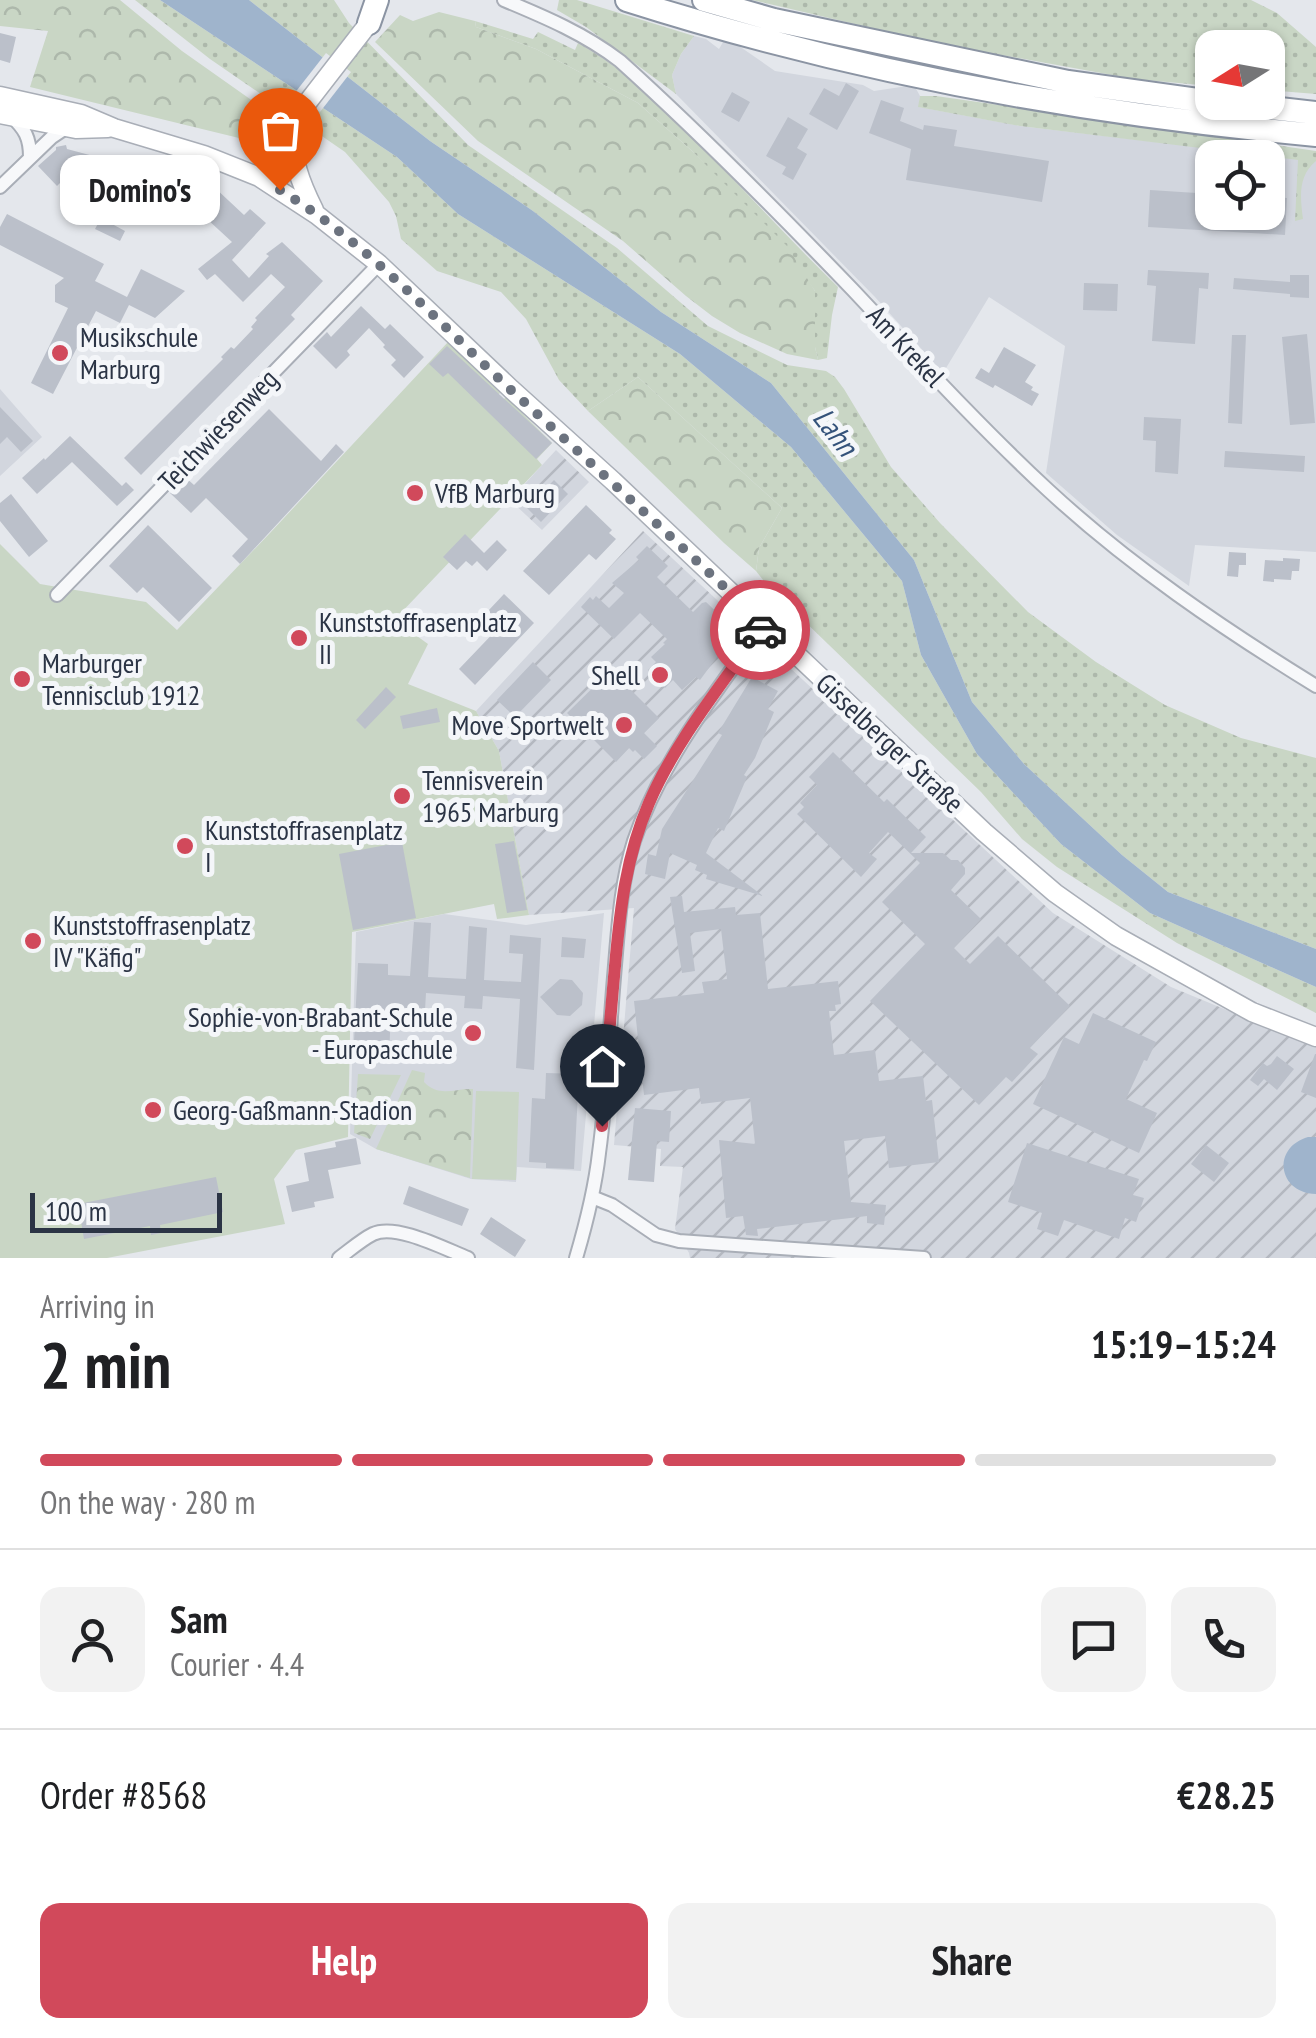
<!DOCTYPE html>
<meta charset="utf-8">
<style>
body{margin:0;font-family:"PT Sans Narrow",sans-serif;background:#f2f2f2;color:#202124;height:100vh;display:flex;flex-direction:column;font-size:38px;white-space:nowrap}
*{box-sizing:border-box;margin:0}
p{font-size:32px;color:#757577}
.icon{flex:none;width:55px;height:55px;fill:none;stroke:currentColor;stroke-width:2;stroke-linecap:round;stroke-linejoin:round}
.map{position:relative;height:1258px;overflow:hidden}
.panel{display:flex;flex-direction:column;background:#fff;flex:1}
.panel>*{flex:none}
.needle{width:65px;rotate:259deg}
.controls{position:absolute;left:1195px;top:30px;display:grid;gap:20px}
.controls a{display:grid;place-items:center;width:90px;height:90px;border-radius:20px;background:#fff;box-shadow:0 2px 8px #0004;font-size:50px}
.scale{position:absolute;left:30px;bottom:25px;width:192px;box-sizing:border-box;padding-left:10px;border:5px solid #2b3445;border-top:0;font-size:28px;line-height:35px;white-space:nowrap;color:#2b3445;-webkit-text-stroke:8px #f4f6f9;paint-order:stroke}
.pin{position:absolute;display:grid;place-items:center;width:85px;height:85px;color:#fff;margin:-102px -42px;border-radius:50% 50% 50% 0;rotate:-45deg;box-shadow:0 0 10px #0007}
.pin .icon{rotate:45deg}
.courier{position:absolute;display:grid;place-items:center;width:100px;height:100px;margin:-50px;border:8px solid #d1495b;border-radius:50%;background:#fff;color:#222;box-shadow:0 2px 12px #0007}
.bubble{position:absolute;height:70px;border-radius:20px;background:#fff;box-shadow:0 2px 8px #0004;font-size:32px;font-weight:700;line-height:70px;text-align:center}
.headline em{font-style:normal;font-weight:700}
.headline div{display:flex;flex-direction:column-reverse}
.headline{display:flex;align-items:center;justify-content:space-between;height:170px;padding:0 40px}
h1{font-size:65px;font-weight:700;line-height:75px}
.bar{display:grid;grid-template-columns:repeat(4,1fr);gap:15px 10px;align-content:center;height:120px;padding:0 40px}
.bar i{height:12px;border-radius:8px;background:#e0e0e0}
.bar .selected{background:#d1495b}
.bar p{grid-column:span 4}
.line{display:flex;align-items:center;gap:25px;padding:0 40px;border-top:2px solid #e0e0e0}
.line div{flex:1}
.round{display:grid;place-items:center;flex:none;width:105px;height:105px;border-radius:20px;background:#f2f2f2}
.cta{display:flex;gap:20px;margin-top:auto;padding:20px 40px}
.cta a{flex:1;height:115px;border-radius:20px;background:#d1495b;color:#fff;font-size:40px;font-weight:700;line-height:115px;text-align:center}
.cta a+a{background:#f2f2f2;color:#202124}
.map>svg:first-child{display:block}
</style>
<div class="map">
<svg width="1316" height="1258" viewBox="0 0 1316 1258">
<defs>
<pattern id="industrial-furrows" width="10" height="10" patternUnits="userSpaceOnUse" patternTransform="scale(2.5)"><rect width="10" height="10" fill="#d2d6de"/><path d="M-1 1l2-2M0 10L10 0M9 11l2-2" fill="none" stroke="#b4b8c0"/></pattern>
<pattern id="grass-dots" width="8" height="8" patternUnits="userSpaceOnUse" patternTransform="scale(2.5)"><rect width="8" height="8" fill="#c9d6c5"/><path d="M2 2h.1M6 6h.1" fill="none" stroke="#adb8ab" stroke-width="1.8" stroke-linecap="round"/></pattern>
<pattern id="forest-crowns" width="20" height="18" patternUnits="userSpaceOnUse" patternTransform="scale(2.5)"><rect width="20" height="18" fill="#c9d6c5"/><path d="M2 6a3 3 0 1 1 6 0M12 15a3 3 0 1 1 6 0" fill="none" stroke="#adb8ab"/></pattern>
</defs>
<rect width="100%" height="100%" fill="#e4e7ec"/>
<path fill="#d2d6de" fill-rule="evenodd" d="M 694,36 L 706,39 L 719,49 L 726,37 L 775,71 L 863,85 L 874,91 L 914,85 L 920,96 L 919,107 L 1020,126 L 1316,161 L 1316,552 L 1195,545 L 1189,586 L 1117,535 L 1046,473 L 1065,346 L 989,297 L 943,373 L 875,297 L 676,94 L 672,75 L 681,54 ZM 1212,158 L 1268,158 L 1268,212 L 1212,212 Z
M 0,389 L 42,437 L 0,476 Z
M 604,913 L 581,1171 L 517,1167 L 516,1182 L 471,1179 L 376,1149 L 350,1134 L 356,932 L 444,914 L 526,925 Z"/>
<path fill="url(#industrial-furrows)" d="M 556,450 L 589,482 L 542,530 L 510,500 Z
M 643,531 L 1053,913 L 1171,987 L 1316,1047 L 1316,1258 L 690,1258 L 689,1253 L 675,1229 L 683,1167 L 660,1166 L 661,1149 L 614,1145 L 634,908 L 529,915 L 499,751 L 476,711 Z"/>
<path fill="url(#grass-dots)" d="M 135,0 L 160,0 L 397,157 L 458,214 L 680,354 L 791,447 L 902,581 L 921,655 L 977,754 L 1061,844 L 1150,913 L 1316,987 L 1316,1013 L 1177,943 L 1057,867 L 1022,839 L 981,792 L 767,585 L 756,571 L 759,548 L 782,508 L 638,377 L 588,411 L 559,380 L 526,319 L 501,292 L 437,271 L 401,239 L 396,216 L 389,202 L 345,152 L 210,59 Z
M 249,0 L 334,0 L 349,23 L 468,145 L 617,248 L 708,326 L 787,365 L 826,371 L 835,377 L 844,389 L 891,467 L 940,523 L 1028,612 L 1096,662 L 1165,705 L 1241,738 L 1316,758 L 1316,949 L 1168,892 L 1122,855 L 1024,764 L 972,702 L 914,560 L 771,383 L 661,312 L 533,211 L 430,141 Z
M 559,0 L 577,0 L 694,36 L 681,54 L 672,75 L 676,94 L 586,27 L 557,10 Z
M 752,0 L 1251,0 L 1277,13 L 1316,47 L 1316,94 L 1268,90 L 1268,48 L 1212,48 L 1212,86 L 1134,79 L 936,43 Z
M 475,21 L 533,39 L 538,32 L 575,50 L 578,43 C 635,75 680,123 724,170 C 762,209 799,249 838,287 L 832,315 L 827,358 L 818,360 L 815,347 L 815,291 L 800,270 L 735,196 L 692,151 L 638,103 L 536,49 L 476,27 Z
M 920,96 L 936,96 L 1316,151 L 1316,161 C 1298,176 1300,196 1303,219 L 1295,221 L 1298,160 L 1020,126 L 918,107 Z"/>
<path fill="url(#forest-crowns)" d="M 0,0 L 120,0 L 182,51 L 260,106 L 243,139 L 30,87 L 48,31 L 0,26 Z
M 439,12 L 475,21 L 476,27 L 536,49 L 638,103 L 692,151 L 787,246 L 815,291 L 815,347 L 818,360 L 787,354 L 740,333 L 712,316 L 686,296 L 623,241 L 478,141 L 375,42 L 400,15 L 413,21 Z
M 638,377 L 782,508 L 759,548 L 756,571 L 724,543 L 588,411 Z
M 412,1070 L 425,1073 L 424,1082 C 439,1098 455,1088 473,1089 L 470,1178 L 376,1149 Z
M 358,1074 L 401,1075 L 370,1139 L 354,1133 Z"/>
<path fill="#c9d6c5" d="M 448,342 L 500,393 L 485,408 L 490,413 L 506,397 L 552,443 L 537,459 L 542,465 L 396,618 L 396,621 L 428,644 L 408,684 L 476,711 L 499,751 L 529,915 L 497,919 L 494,904 L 352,932 L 348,1137 L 296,1150 L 274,1179 L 285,1224 L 107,1258 L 0,1258 L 0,544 L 40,584 L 146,602 L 177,630 L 270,533 Z
M 476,1091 L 519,1092 L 516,1180 L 472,1179 Z"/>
<path fill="#9fb4cc" d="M 160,0 L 249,0 L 430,141 L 533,211 L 661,312 L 771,383 L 914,560 L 972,702 L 1024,764 L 1122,855 L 1168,892 L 1316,949 L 1316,987 L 1150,913 L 1061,844 L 977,754 L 921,655 L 902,581 L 791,447 L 680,354 L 458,214 L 397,157 Z
M 1308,1137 L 1316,1137 L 1316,1194 C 1278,1193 1271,1148 1308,1137 Z"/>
<path fill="#e4e7ec" d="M 326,53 L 351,72 L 320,112 L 294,94 Z"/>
<path fill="#bbc0ca" d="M 0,33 L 16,37 L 10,63 L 0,60 Z
M 846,83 L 859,91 L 837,130 L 809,114 L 824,88 L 839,96 Z
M 732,92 L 750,102 L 739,122 L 721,112 Z
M 881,100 L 904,108 L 900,121 L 923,130 L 924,125 L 957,130 L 954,146 L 1049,161 L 1042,202 L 906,180 L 911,149 L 869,133 Z
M 788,117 L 808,129 L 797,148 L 807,154 L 793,180 L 782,174 L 786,167 L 766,156 Z
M 66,145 L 67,149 L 97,157 L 97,155 L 137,166 L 139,162 L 167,170 L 165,176 L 174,178 L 162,188 L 158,200 L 65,178 L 57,186 L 38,166 L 56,150 L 56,147 Z
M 213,186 L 244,215 L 250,209 L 266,223 L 232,260 L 249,278 L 269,256 L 266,254 L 282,242 L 323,281 L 291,315 L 295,319 L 141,475 L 124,458 L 223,359 L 221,357 L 231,347 L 234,349 L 253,329 L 251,327 L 257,320 L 255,318 L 285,287 L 271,274 L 243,302 L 215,274 L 207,280 L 198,269 L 232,242 L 194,207 Z
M 1150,190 L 1212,194 L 1212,212 L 1268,212 L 1268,197 L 1287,198 L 1285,235 L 1148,227 Z
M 7,214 L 104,264 L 95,281 L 127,297 L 141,269 L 185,291 L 155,318 L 129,305 L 120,323 L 96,311 L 53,394 L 31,383 L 68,308 L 55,302 L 55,285 L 64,278 L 0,245 L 0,227 Z
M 101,218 L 125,231 L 120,241 L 95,229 Z
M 1148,270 L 1209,273 L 1208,289 L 1199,288 L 1195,344 L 1152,341 L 1156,286 L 1147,285 Z
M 1290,275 L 1309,275 L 1309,298 L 1290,297 L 1290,294 L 1233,289 L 1234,278 L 1290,282 Z
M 1084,283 L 1118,284 L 1117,311 L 1083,310 Z
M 361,306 L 385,329 L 390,324 L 424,357 L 404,378 L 391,365 L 396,360 L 383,347 L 385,345 L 369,328 L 347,351 L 350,355 L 336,369 L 313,346 L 327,332 L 331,337 Z
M 1307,334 L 1315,423 L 1290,425 L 1282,337 Z
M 1232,335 L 1246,335 L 1242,424 L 1228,423 Z
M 447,346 L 552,443 L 536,459 L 448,373 L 443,377 L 429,364 Z
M 1004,347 L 1036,365 L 1025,382 L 1033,387 L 1031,390 L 1039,394 L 1032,406 L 995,385 L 993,388 L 975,378 L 981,368 L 989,373 Z
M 0,407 L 33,441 L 21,452 L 7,437 L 0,444 Z
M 269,409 L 321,461 L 336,444 L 344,452 L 240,564 L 232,556 L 248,539 L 206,498 L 191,513 L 170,493 L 185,477 L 194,485 Z
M 1144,417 L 1181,419 L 1178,474 L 1155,472 L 1156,441 L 1143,440 Z
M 70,436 L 122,486 L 126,482 L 134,490 L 117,506 L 72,462 L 37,494 L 22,478 L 44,458 L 45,460 Z
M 1225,451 L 1305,456 L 1304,472 L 1224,467 Z
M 554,480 L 568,494 L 541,522 L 527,508 Z
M 11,494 L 48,541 L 29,557 L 0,521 L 0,503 Z
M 586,505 L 612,530 L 609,533 L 616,539 L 596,560 L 589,554 L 549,595 L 523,571 Z
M 148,525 L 212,588 L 179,622 L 143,587 L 137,593 L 109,566 Z
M 465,534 L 484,553 L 497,540 L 507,550 L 487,571 L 477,561 L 472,566 L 466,561 L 457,570 L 443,557 Z
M 647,546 L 668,566 L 657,577 L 660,580 L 693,612 L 702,603 L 706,602 L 732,627 L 734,634 L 700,680 L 696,677 L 682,690 L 673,680 L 665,688 L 648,670 L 656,662 L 651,657 L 665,644 L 663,643 L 667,639 L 640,613 L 614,639 L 581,607 L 590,597 L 593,600 L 596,596 L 609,608 L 624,593 L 612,583 L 639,560 L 636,557 Z
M 1229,552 L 1246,553 L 1246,565 L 1239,565 L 1238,577 L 1227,576 Z
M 1283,558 L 1300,559 L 1299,571 L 1292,571 L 1291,580 L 1274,579 L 1274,582 L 1263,581 L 1265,560 L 1283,561 Z
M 504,594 L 534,623 L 475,685 L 459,669 L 502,624 L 488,611 Z
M 533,662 L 551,680 L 515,717 L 497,700 Z
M 611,670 L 659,718 L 644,733 L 657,746 L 644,759 L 635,750 L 633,752 L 629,748 L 616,762 L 567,713 Z
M 752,677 L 778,691 L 768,709 L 774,712 L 755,758 L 744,775 L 747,777 L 724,831 L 718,828 L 706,853 L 763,896 L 706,879 L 707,875 L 695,870 L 697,865 L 670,853 L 665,879 L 645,874 L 648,854 L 656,856 L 662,829 L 722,735 L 718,733 Z
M 386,687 L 396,697 L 365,729 L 356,720 Z
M 437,708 L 440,722 L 403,729 L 400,716 Z
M 833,752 L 884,802 L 887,799 L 926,837 L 911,853 L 943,853 L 951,860 L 958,860 L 965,868 L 965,874 L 951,890 L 981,919 L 954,948 L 970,964 L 998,936 L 1070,1006 L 1030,1048 L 1038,1054 L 1012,1082 L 1006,1077 L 979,1105 L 870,1001 L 925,944 L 882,902 L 920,863 L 888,832 L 869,853 L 877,859 L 861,877 L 797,814 L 804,807 L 800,803 L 817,785 L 809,777 Z
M 514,841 L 527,910 L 507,913 L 495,844 Z
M 402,842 L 416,918 L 353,930 L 339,854 Z
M 682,896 L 684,912 L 735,907 L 736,915 L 760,913 L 768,989 L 838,981 L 841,1004 L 835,1005 L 836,1011 L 829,1011 L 834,1055 L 875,1050 L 879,1081 L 923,1076 L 926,1101 L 932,1100 L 939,1162 L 889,1168 L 885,1136 L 844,1141 L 851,1202 L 886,1205 L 884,1225 L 867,1223 L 867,1216 L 757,1229 L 758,1236 L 746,1235 L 743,1216 L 726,1218 L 719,1140 L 755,1144 L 750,1098 L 701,1104 L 699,1088 L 644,1095 L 634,1001 L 704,993 L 702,982 L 727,979 L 721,929 L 690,933 L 695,971 L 682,973 L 670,897 Z
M 414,922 L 431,923 L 428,977 L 466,979 L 469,926 L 487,928 L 484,980 L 521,982 L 523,954 L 509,953 L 510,935 L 541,938 L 534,1070 L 516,1068 L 520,999 L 483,996 L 482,1009 L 464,1008 L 465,996 L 426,993 L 425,1010 L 391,1008 L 389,1059 L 382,1059 L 382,1063 L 353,1062 L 358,963 L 388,964 L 388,975 L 410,976 Z
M 562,937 L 586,939 L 584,958 L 561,957 Z
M 560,979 L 572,980 L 583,993 L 582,1005 L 570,1016 L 557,1015 L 540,997 Z
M 1093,1013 L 1156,1042 L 1147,1061 L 1144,1060 L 1126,1099 L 1157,1113 L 1139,1153 L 1033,1104 L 1064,1037 L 1079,1044 Z
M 1315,1054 L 1316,1054 L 1316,1098 L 1301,1092 Z
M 1277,1056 L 1294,1069 L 1277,1090 L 1264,1079 L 1258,1086 L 1250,1080 L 1263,1063 L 1267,1066 L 1271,1064 Z
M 546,1073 L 579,1074 L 574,1169 L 546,1168 L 546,1163 L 529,1162 L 532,1098 L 545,1099 Z
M 635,1108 L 671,1111 L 669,1142 L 657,1141 L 654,1182 L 628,1180 Z
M 356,1138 L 361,1164 L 328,1170 L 334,1198 L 314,1202 L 315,1207 L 292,1212 L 286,1186 L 309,1181 L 304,1153 L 336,1147 L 335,1142 Z
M 1027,1143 L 1139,1179 L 1133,1195 L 1144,1198 L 1136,1222 L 1125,1218 L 1119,1239 L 1064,1220 L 1058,1236 L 1037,1229 L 1042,1213 L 1008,1202 Z
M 1206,1145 L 1229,1163 L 1214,1182 L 1191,1164 Z
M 216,1177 L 223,1212 L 160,1225 L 161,1233 L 151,1235 L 150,1226 L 84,1239 L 78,1204 Z
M 409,1186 L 469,1209 L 462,1226 L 403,1204 Z
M 491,1217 L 526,1240 L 515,1257 L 480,1234 Z"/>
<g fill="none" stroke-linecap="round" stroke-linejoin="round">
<g stroke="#a9aeb7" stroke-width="16">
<path id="street" d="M 504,0 C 545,17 585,34 620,61 C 701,134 777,211 852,289 C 916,357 979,426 1048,490 C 1129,565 1222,628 1316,686
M 11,116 C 25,129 30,138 30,157
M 0,187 L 52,137 L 67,127
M 57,595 L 379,264
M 592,1197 L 612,1205 L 656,1235 L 679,1241 L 924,1258
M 339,1258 C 350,1250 361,1240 373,1234 C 396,1223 445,1249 468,1258
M 576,1258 C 586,1224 595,1189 599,1153 C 607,1095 609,1036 614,977 C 618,932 620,885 634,841 C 661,761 715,693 764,625"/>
</g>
<g stroke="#a9aeb7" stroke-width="21">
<path id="secondary" d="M 0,96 L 81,114 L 114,128 L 204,155 L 259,177 L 317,215 L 379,264 L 511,389 L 613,481 L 984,832 L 1055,893 L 1116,936 L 1252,1012 L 1316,1037
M 0,114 L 76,129 L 108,128
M 292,126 C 291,158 300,182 314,210
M 259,177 L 307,103 L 369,23"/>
</g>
<g stroke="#8b94a3" stroke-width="26">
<path id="highway" d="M 627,0 C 850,71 1084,114 1316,135
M 704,0 L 774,20 L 1068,82 L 1212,102
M 369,23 L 377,0
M 1217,102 L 1316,113"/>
</g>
<use href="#street" stroke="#f7f8fa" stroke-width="12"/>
<use href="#secondary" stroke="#fff" stroke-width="18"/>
<use href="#highway" stroke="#fff" stroke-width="22"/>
</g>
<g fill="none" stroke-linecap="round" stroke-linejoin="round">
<path stroke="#6c737f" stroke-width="10" stroke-dasharray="0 18" d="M 280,190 C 367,243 437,321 511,390 C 596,468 681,545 764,625 L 760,630"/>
<path stroke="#d1495b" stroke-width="12" d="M 602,1126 C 606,1073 610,1019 615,966 C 620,910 626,856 649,803 C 675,742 722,684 760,630"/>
</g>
<g fill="#d1495b" stroke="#f4f6f9" stroke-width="4">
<circle cx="60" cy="353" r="10"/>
<circle cx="415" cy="493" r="10"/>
<circle cx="299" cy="638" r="10"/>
<circle cx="660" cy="675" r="10"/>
<circle cx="22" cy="679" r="10"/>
<circle cx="624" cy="725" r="10"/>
<circle cx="402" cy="796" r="10"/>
<circle cx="185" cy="846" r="10"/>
<circle cx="33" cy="941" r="10"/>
<circle cx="473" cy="1033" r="10"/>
<circle cx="153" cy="1110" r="10"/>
</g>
<g text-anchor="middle" stroke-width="10" stroke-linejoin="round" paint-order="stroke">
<g font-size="28" fill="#2b3445" stroke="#f4f6f9" text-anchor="start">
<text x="80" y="347">Musikschule<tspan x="80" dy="32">Marburg</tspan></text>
<text x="435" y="503">VfB Marburg</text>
<text x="319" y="632">Kunststoffrasenplatz<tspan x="319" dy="32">II</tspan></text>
<text x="42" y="673">Marburger<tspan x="42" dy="32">Tennisclub 1912</tspan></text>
<text x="640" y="685" text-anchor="end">Shell</text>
<text x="604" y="735" text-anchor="end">Move Sportwelt</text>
<text x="422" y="790">Tennisverein<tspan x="422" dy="32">1965 Marburg</tspan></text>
<text x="205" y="840">Kunststoffrasenplatz<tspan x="205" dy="32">I</tspan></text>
<text x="53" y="935">Kunststoffrasenplatz<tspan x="53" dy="32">IV "Käfig"</tspan></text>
<text x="453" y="1027" text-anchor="end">Sophie-von-Brabant-Schule<tspan x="453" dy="32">- Europaschule</tspan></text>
<text x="173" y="1120">Georg-Gaßmann-Stadion</text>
</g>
<g font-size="28" fill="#2b3445" stroke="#f4f6f9">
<text transform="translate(906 346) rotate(47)" y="10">Am Krekel</text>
<text transform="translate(218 430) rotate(-46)" y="10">Teichwiesenweg</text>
<text transform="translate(890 743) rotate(43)" y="10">Gisselberger Straße</text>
</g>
<g font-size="30" font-style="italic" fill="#34527a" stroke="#f4f6f9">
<text transform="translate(835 432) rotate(52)" y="10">Lahn</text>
</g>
</g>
</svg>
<div class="controls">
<a><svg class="needle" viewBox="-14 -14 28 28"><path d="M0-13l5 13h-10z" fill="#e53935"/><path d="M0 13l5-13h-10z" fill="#757577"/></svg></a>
<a><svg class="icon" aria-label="locate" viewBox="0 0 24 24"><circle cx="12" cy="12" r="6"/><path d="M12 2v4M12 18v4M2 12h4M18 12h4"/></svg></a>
</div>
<div class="scale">100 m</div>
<div class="pin" style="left:280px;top:190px;background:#ea580c"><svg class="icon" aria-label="bag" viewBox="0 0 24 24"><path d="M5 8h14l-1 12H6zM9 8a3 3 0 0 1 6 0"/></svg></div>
<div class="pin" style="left:602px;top:1126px;background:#1f2937"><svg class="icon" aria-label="home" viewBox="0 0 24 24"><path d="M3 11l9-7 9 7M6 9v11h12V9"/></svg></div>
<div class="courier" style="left:760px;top:630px"><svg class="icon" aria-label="car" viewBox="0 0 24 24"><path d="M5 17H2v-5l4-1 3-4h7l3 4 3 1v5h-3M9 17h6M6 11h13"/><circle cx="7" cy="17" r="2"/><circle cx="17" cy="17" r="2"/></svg></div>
<div class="bubble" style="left:60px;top:155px;width:160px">Domino's</div>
</div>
<section class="panel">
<div class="headline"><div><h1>2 min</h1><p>Arriving in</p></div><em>15:19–15:24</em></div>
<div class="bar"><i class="selected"></i><i class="selected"></i><i class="selected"></i><i></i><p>On the way · 280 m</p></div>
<div class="line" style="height:180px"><a class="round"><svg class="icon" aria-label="person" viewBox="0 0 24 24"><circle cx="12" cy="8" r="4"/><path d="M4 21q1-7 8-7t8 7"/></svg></a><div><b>Sam</b><p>Courier · 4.4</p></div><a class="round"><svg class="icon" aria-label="chat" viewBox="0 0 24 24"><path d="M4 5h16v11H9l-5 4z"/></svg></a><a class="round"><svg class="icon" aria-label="phone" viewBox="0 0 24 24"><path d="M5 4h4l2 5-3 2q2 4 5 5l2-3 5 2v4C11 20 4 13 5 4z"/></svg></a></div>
<div class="line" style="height:130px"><div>Order #8568</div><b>€28.25</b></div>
<div class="cta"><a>Help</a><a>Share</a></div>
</section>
